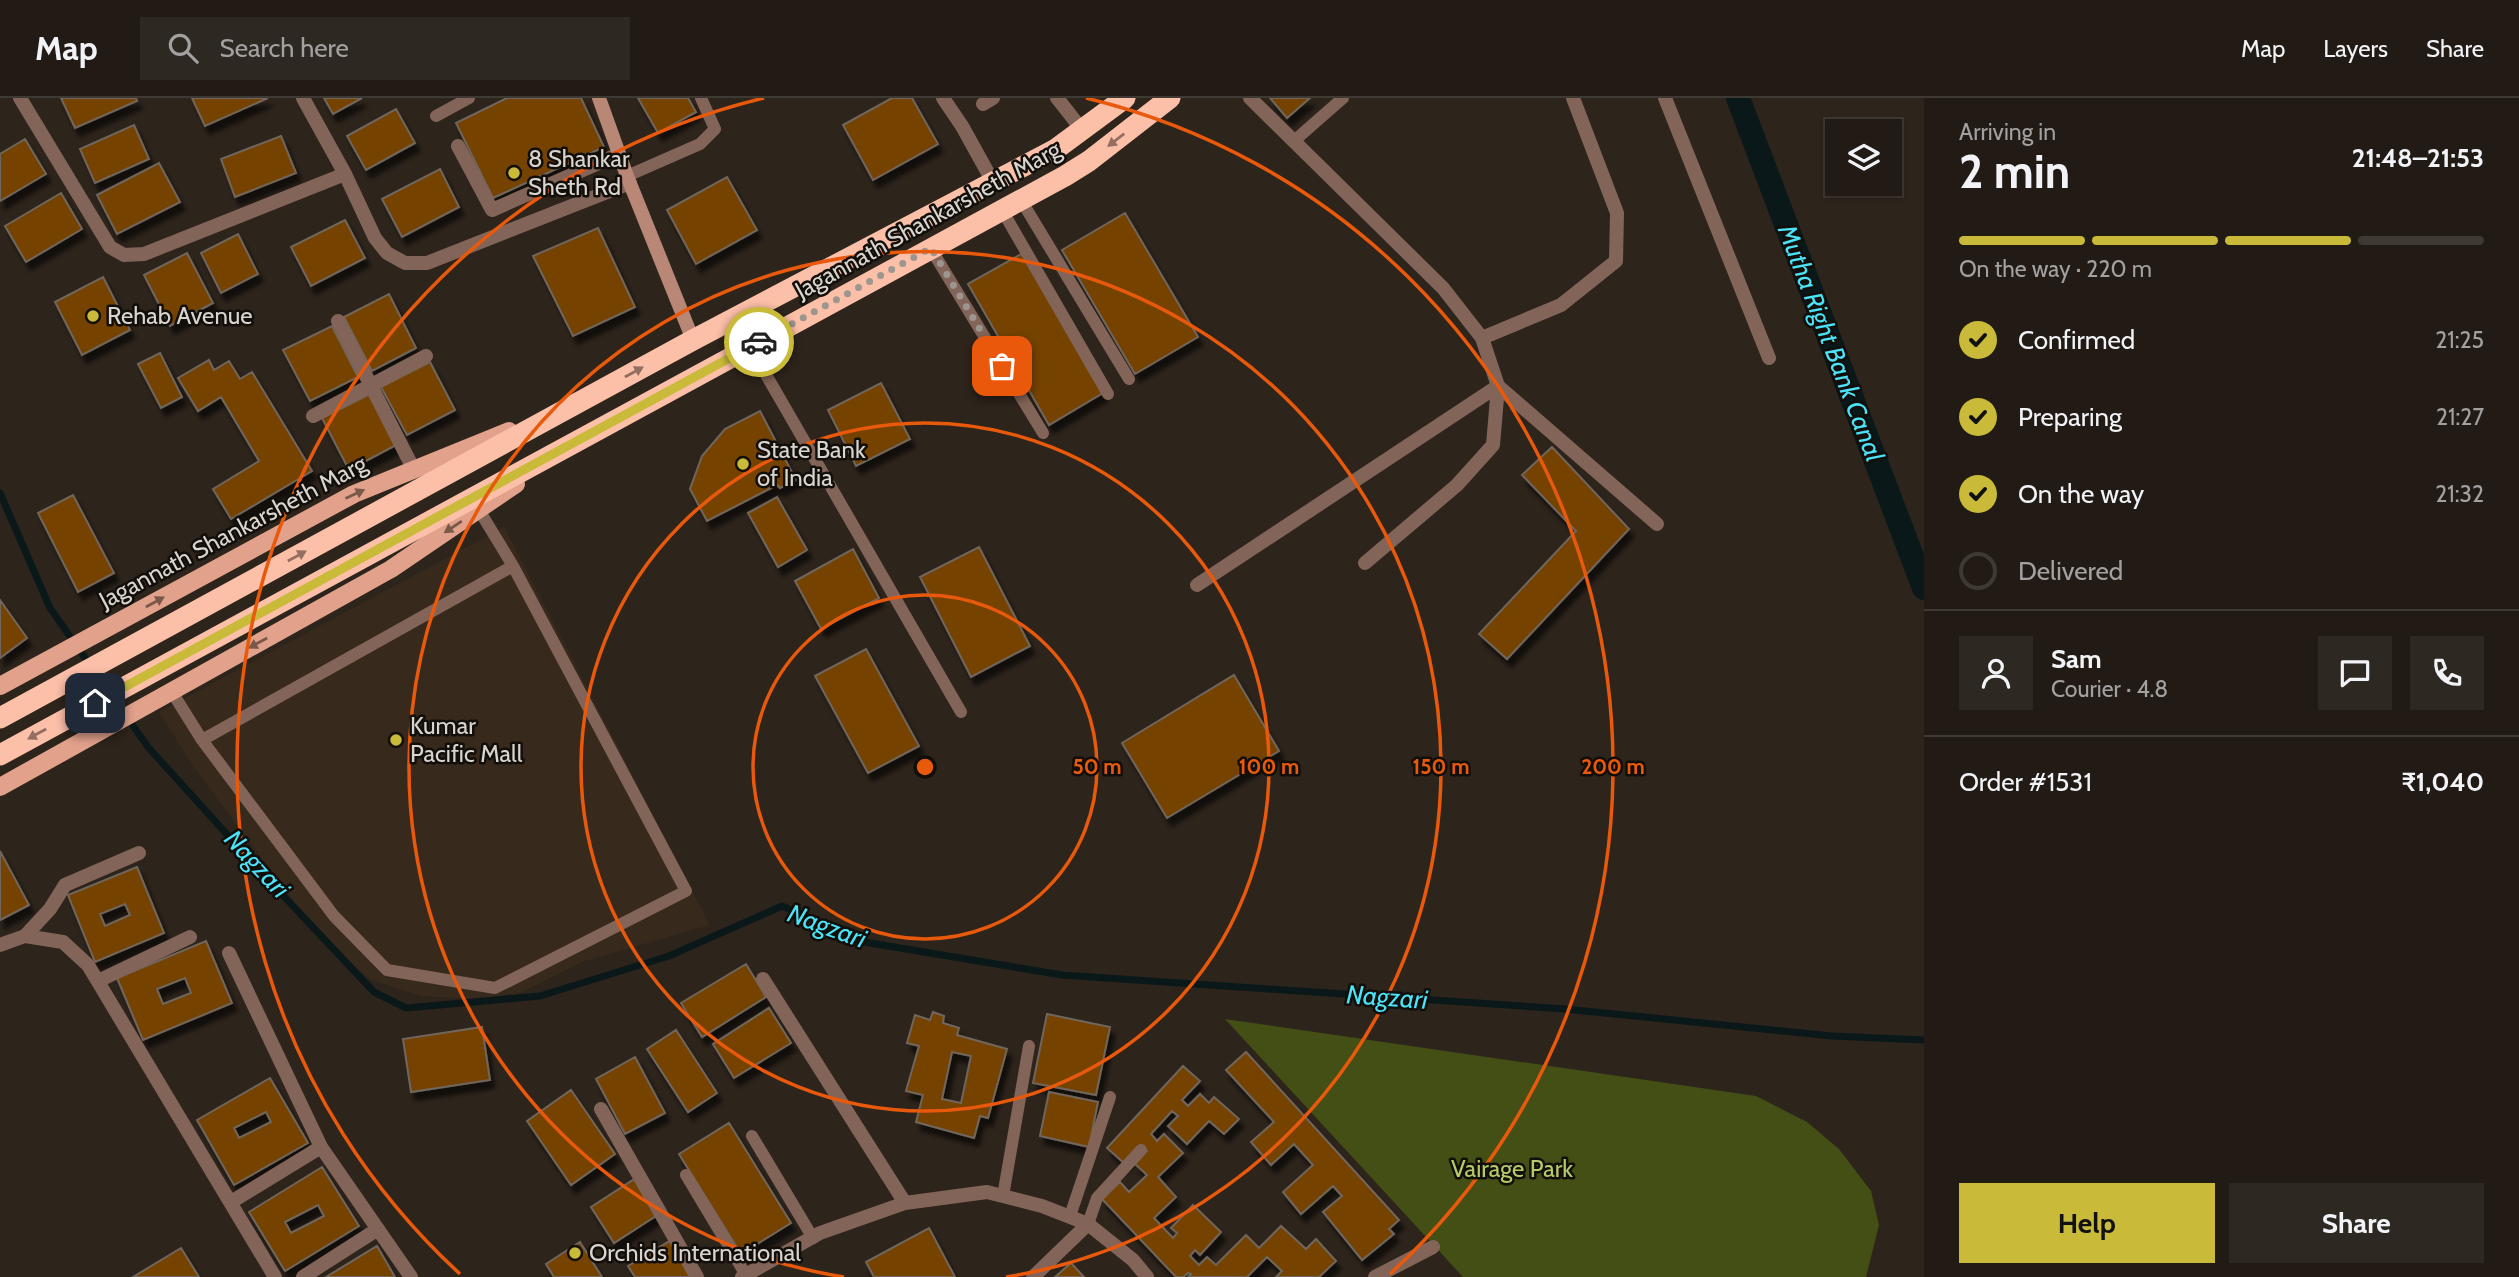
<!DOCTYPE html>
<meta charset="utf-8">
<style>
body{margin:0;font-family:Cabin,sans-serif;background:#2e2822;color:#f1f3f6;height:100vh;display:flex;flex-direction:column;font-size:26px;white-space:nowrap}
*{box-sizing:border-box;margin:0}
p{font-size:23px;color:#a2a1a0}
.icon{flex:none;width:38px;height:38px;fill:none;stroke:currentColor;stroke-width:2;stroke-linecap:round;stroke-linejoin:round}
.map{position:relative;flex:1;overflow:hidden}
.drawer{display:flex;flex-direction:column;background:#221b15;width:595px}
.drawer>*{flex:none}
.fabs{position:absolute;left:1825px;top:21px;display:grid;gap:14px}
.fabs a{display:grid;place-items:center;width:77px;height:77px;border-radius:0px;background:#221b15;box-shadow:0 2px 5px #0004,0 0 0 2px #3f3934;font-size:35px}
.pin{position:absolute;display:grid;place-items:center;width:60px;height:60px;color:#fff;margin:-30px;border-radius:14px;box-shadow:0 4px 10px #0006}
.courier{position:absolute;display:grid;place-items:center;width:70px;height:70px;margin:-35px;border:5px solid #c9ba3a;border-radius:50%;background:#fff;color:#222;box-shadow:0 2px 9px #0007}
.head em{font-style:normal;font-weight:700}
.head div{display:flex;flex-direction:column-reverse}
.head{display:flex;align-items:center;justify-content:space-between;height:119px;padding:0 35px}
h1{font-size:46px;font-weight:700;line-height:52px}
.bar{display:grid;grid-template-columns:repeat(4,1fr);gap:10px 7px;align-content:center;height:84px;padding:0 35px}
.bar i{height:9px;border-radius:5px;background:#3f3934}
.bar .active{background:#c9ba3a}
.bar p{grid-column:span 4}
.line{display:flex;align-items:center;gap:18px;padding:0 35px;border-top:2px solid #3f3934}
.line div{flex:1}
.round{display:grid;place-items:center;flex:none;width:74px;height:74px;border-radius:0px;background:#2e2822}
ol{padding:0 35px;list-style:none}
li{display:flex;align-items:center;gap:21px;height:77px}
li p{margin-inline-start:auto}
li .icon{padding:7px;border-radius:50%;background:#c9ba3a;color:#111;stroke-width:4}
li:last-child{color:#a2a1a0}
li i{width:38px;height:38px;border:4px solid #3f3934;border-radius:50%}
.action{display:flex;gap:14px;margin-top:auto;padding:14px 35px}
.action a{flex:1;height:80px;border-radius:0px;background:#c9ba3a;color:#111;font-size:28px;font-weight:700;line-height:80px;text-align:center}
.action a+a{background:#2e2822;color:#f1f3f6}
header{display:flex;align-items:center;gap:42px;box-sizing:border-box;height:98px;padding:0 35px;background:#221b15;border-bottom:2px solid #3f3934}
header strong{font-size:33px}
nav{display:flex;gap:38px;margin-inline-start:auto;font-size:24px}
.search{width:490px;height:63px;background:#2e2822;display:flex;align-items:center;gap:18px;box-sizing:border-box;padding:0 24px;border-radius:0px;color:#a2a1a0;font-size:26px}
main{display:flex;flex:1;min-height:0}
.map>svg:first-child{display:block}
</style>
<header>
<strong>Map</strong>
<div class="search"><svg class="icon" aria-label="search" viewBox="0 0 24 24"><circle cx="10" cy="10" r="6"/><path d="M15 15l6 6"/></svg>Search here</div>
<nav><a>Map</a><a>Layers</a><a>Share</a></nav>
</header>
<main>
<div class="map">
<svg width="1924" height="1179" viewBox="0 0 1924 1179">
<defs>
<filter id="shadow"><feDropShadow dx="4.5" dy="8" stdDeviation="2" flood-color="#0009"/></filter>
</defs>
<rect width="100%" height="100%" fill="#2d241c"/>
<path fill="#37291c" d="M 504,429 L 710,827 L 582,864 L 520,895 L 471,901 L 421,898 L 369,881 L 322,841 L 195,671 L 159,614 Z"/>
<path fill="#434f14" d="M 1225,921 L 1756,998 L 1807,1024 L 1839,1051 L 1871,1093 L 1879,1127 L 1866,1179 L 1463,1179 Z"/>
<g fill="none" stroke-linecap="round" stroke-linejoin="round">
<path stroke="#0b181a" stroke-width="7" d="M 0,395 L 50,510 L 148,649 L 260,773 L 374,894 L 406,910 L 540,898 L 669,858 L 782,808 L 864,844 L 1062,877 L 1565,911 L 1832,938 L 1924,942"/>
<path stroke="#0b181a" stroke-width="24" d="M 1738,0 L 1924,490"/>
</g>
<path fill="#744200" stroke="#71665c" stroke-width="2" fill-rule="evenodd" filter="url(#shadow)" d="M 61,0 L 136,0 L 137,3 L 75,30 Z
M 192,0 L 268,0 L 205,28 Z
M 324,0 L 362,0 L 333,16 Z
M 507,0 L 581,0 L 604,49 L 493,100 L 456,25 Z
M 638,0 L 688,0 L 696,14 L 658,35 Z
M 892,0 L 912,0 L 938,46 L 873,82 L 843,27 Z
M 1270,0 L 1310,0 L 1287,20 Z
M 396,11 L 415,45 L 366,72 L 347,38 Z
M 134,27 L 149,61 L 95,85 L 80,51 Z
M 281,38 L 296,75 L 235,99 L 221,61 Z
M 25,41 L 46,76 L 0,103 L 0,56 Z
M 159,65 L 180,104 L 117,136 L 97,97 Z
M 440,71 L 459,109 L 402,139 L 382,101 Z
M 727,79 L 757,132 L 696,166 L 667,112 Z
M 61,95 L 82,131 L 26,164 L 5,128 Z
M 1125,115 L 1198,239 L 1135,276 L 1062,152 Z
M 345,122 L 365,160 L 311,188 L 291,149 Z
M 598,130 L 635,209 L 573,238 L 533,158 Z
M 238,136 L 258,176 L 221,195 L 201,155 Z
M 187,155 L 213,205 L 170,228 L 144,177 Z
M 1023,155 L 1103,295 L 1049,327 L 968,186 Z
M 103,179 L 130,232 L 82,257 L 55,204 Z
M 389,196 L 416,250 L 372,273 L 344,219 Z
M 332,228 L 358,279 L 310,303 L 283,252 Z
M 160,255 L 182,299 L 161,310 L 138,266 Z
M 209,262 L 214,272 L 229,263 L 240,281 L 252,274 L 312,373 L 231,421 L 213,391 L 259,363 L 221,299 L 198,313 L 178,280 Z
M 430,264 L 455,312 L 407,337 L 381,289 Z
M 881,285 L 910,341 L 856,368 L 828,312 Z
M 370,296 L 396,347 L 349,372 L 322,320 Z
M 760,313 L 796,382 L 780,390 L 777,387 L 707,423 L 690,391 L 702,358 L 725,331 Z
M 1552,349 L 1629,431 L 1507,561 L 1479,536 L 1576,433 L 1522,377 Z
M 73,397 L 114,475 L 78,494 L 38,415 Z
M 777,399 L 807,452 L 778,469 L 748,415 Z
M 979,449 L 1030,548 L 971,579 L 920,479 Z
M 853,451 L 879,500 L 821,531 L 795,483 Z
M 0,502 L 27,540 L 0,560 Z
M 866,551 L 919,648 L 868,675 L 815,578 Z
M 1234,577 L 1279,653 L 1167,720 L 1122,645 Z
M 0,753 L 29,807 L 0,822 Z
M 137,769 L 164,835 L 95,864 L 68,797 ZM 125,806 L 130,817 L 105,828 L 100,816 Z
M 206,843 L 232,905 L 143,942 L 117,880 ZM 185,880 L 191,895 L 163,906 L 157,891 Z
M 746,866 L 766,899 L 702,939 L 681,905 Z
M 769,910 L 791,945 L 734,980 L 713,946 Z
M 933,914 L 944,918 L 943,925 L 959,930 L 957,937 L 1007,951 L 988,1020 L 980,1018 L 974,1040 L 916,1024 L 923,997 L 906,993 L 919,948 L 907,945 L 915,917 L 930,922 ZM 952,954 L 971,958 L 961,1005 L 942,1001 Z
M 1047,916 L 1110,929 L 1096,997 L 1033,985 Z
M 482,929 L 490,982 L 411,994 L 403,941 Z
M 676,932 L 717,995 L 688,1014 L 647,951 Z
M 1246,954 L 1399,1122 L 1389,1131 L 1394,1136 L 1362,1162 L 1323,1114 L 1342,1098 L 1333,1088 L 1301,1116 L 1283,1094 L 1313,1067 L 1294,1046 L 1271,1067 L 1251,1044 L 1274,1024 L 1226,972 Z
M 635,959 L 665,1015 L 625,1036 L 596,981 Z
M 1183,968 L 1200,983 L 1182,1002 L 1188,1008 L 1200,996 L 1209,1005 L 1214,999 L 1239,1021 L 1224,1036 L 1209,1023 L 1187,1046 L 1168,1028 L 1178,1018 L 1172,1013 L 1151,1036 L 1157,1043 L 1164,1036 L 1183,1055 L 1158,1079 L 1176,1099 L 1154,1120 L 1173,1140 L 1177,1135 L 1171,1130 L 1193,1107 L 1221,1134 L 1200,1157 L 1195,1152 L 1190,1158 L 1199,1167 L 1207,1159 L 1216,1167 L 1246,1137 L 1259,1150 L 1281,1128 L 1306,1151 L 1316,1141 L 1336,1163 L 1319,1179 L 1276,1179 L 1282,1173 L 1267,1159 L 1247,1179 L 1188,1179 L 1191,1176 L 1188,1175 L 1183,1179 L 1176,1179 L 1102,1101 L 1120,1084 L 1129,1094 L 1147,1077 L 1135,1066 L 1147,1053 L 1141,1047 L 1124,1065 L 1107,1050 Z
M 270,980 L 308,1045 L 234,1087 L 197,1022 ZM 266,1014 L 271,1024 L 239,1040 L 234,1030 Z
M 571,992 L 615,1056 L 571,1087 L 527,1023 Z
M 1049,994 L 1098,1004 L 1089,1049 L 1040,1038 Z
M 729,1025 L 791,1125 L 741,1156 L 679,1056 Z
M 322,1069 L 359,1128 L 285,1173 L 249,1114 ZM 318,1107 L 324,1118 L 291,1135 L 285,1124 Z
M 636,1080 L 659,1116 L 614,1145 L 591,1109 Z
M 929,1130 L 955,1179 L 874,1179 L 866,1164 Z
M 673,1141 L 694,1179 L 635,1179 L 628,1168 Z
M 580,1144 L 602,1179 L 554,1179 L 546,1166 Z
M 377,1148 L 395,1179 L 326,1179 Z
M 181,1150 L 199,1179 L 133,1179 Z
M 1071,1165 L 1084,1179 L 1055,1179 Z"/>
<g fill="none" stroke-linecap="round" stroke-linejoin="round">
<path stroke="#836459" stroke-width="12" d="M 436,18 L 469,0
M 1294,43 L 1343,0
M 627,78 L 700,46 L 715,31 L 701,0
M 1021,102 L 1129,281
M 1002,112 L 1108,296
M 931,151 L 1043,335
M 750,249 L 961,614
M 172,594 L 202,642 L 334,818 L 387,872 L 495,890 L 686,793 L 513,468 L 479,412
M 202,642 L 513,468
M 752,1038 L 813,1140
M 686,1077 L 746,1177
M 1003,1098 L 1029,948
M 1070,1118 L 1110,999
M 1088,1126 L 1097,1100 L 1141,1052"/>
<path stroke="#836459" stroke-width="14" d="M 20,0 L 110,149 L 124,157 L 144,156 L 345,76
M 303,0 L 345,76 L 375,140 L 387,155 L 405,165 L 427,165 L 630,85
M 943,0 L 962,28 L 993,84
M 1057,0 L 1083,33
M 1250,0 L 1443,190 L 1482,240 L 1498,288 L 1493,347 L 1457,387 L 1365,465
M 1665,0 L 1769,260
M 983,6 L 993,0
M 458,48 L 492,112 L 619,56
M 338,223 L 414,372
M 1482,240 L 1561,207 L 1616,163 L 1617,115 L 1573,0
M 313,318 L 426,258
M 1197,487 L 1498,288 L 1657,426
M 25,838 L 63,844 L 88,867 L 275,1179
M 0,847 L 25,838 L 50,811 L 65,787 L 139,755
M 229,855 L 321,1049 L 411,1179
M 763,881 L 905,1105
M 98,883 L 190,839
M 601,1011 L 697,1179
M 231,1104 L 321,1049
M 303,1179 L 378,1131
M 742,1179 L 820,1135 L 905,1105 L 987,1094 L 1042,1108 L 1088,1126 L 1133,1162 L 1147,1179
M 1033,1179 L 1088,1126
M 1375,1179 L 1433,1149"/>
<path stroke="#b88775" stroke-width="14" d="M 599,0 L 627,78 L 693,242"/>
<path stroke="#e1a18a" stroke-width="18" d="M 0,588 L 354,396 L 509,333
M 0,689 L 391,471 L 516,386"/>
<path stroke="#fcbfa8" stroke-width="21" d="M 0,620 L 693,242 L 1056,51 L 1125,0
M 0,657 L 1065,78 L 1089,63 L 1170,0"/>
</g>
<defs><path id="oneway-solid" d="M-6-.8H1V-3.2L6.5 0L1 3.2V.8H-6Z" transform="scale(1.75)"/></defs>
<g fill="#936f61">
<use href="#oneway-solid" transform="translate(1116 42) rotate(142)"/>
<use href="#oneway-solid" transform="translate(634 274) rotate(-29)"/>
<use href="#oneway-solid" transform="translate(297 458) rotate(-29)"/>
<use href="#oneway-solid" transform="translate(37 636) rotate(151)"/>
</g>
<g fill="#7a584a">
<use href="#oneway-solid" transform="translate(355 396) rotate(-25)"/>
<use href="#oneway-solid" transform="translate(453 429) rotate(146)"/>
<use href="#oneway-solid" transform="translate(155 504) rotate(-29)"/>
<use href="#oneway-solid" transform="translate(258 545) rotate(151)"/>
</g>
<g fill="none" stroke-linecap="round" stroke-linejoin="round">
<path stroke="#9d9690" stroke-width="7" stroke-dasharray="0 12.6" d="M 759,244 L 931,150 L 1002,268"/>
<path stroke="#c9ba3a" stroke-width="9" d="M 95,605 L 759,244"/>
</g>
<g fill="none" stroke="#e8590c" stroke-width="3.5">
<circle cx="925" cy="669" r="172"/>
<circle cx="925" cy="669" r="344"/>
<path d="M844 1179A516 516 0 1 1 1006 1179"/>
<path d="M460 1176A688 688 0 0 1 764 0M1086 0A688 688 0 0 1 1390 1176"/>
</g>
<g fill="#c9ba3a" stroke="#120e0a" stroke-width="2.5">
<circle cx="514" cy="75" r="7"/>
<circle cx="93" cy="218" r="7"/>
<circle cx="743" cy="366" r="7"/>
<circle cx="396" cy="642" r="7"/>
<circle cx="575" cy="1155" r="7"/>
</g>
<g text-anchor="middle" stroke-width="5" stroke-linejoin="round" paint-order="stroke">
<g font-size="24" fill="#dad4ce" stroke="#120e0a" text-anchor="start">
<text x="528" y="69">8 Shankar<tspan x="528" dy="28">Sheth Rd</tspan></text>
<text x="107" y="226">Rehab Avenue</text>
<text x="757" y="360">State Bank<tspan x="757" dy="28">of India</tspan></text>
<text x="410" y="636">Kumar<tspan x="410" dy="28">Pacific Mall</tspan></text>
<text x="589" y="1163">Orchids International</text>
</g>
<g font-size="24" fill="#dad4ce" stroke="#120e0a">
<text transform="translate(928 122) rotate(-29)" y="8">Jagannath Shankarsheth Marg</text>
<text transform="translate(233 434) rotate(-28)" y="8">Jagannath Shankarsheth Marg</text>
</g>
<g font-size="24" fill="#b5cb68" stroke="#120e0a">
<text x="1512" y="1079">Vairage Park</text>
</g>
<g font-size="26" font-style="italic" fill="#4ae3f8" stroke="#120e0a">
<text transform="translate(1831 245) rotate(69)" y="9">Mutha Right Bank Canal</text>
<text transform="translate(257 766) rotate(47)" y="9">Nagzari</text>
<text transform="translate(827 828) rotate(20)" y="9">Nagzari</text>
<text transform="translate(1387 899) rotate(4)" y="9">Nagzari</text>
</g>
</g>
<circle cx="925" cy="669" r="10" fill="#e8590c" stroke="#120e0a" stroke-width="3.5"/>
<g font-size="21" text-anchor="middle" font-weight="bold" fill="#e8590c" stroke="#120e0a" stroke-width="5" stroke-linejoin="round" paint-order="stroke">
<text x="1097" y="676">50 m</text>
<text x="1269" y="676">100 m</text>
<text x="1441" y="676">150 m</text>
<text x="1613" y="676">200 m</text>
</g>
</svg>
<div class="fabs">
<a><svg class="icon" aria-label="layers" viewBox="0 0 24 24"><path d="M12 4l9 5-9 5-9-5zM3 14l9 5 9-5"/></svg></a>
</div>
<div class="pin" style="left:1002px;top:268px;background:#ea580c"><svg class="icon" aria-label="bag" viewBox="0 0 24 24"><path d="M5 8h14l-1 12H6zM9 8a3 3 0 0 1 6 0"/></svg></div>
<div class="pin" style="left:95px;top:605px;background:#1f2937"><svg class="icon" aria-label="home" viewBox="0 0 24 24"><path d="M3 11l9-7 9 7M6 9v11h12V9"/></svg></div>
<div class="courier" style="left:759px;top:244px"><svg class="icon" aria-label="car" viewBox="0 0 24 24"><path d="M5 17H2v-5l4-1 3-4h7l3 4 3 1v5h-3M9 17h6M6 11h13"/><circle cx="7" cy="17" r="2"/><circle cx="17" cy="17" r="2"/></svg></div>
</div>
<section class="drawer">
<div class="head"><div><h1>2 min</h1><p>Arriving in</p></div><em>21:48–21:53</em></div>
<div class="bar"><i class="active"></i><i class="active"></i><i class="active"></i><i></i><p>On the way · 220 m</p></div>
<ol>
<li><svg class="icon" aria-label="check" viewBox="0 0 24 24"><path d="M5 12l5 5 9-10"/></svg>Confirmed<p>21:25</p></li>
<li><svg class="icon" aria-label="check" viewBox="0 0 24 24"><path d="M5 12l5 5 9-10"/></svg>Preparing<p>21:27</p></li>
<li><svg class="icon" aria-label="check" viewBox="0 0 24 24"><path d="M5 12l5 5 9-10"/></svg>On the way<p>21:32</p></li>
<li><i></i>Delivered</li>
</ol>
<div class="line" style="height:126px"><a class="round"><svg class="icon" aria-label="person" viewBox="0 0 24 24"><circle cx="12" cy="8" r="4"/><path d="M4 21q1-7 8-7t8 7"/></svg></a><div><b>Sam</b><p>Courier · 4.8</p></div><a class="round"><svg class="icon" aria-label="chat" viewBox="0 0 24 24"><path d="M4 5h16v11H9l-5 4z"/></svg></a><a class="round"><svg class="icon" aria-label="phone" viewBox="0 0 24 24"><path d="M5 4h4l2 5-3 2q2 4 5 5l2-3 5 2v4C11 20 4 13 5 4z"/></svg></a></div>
<div class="line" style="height:91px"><div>Order #1531</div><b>₹1,040</b></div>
<div class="action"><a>Help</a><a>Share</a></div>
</section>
</main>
